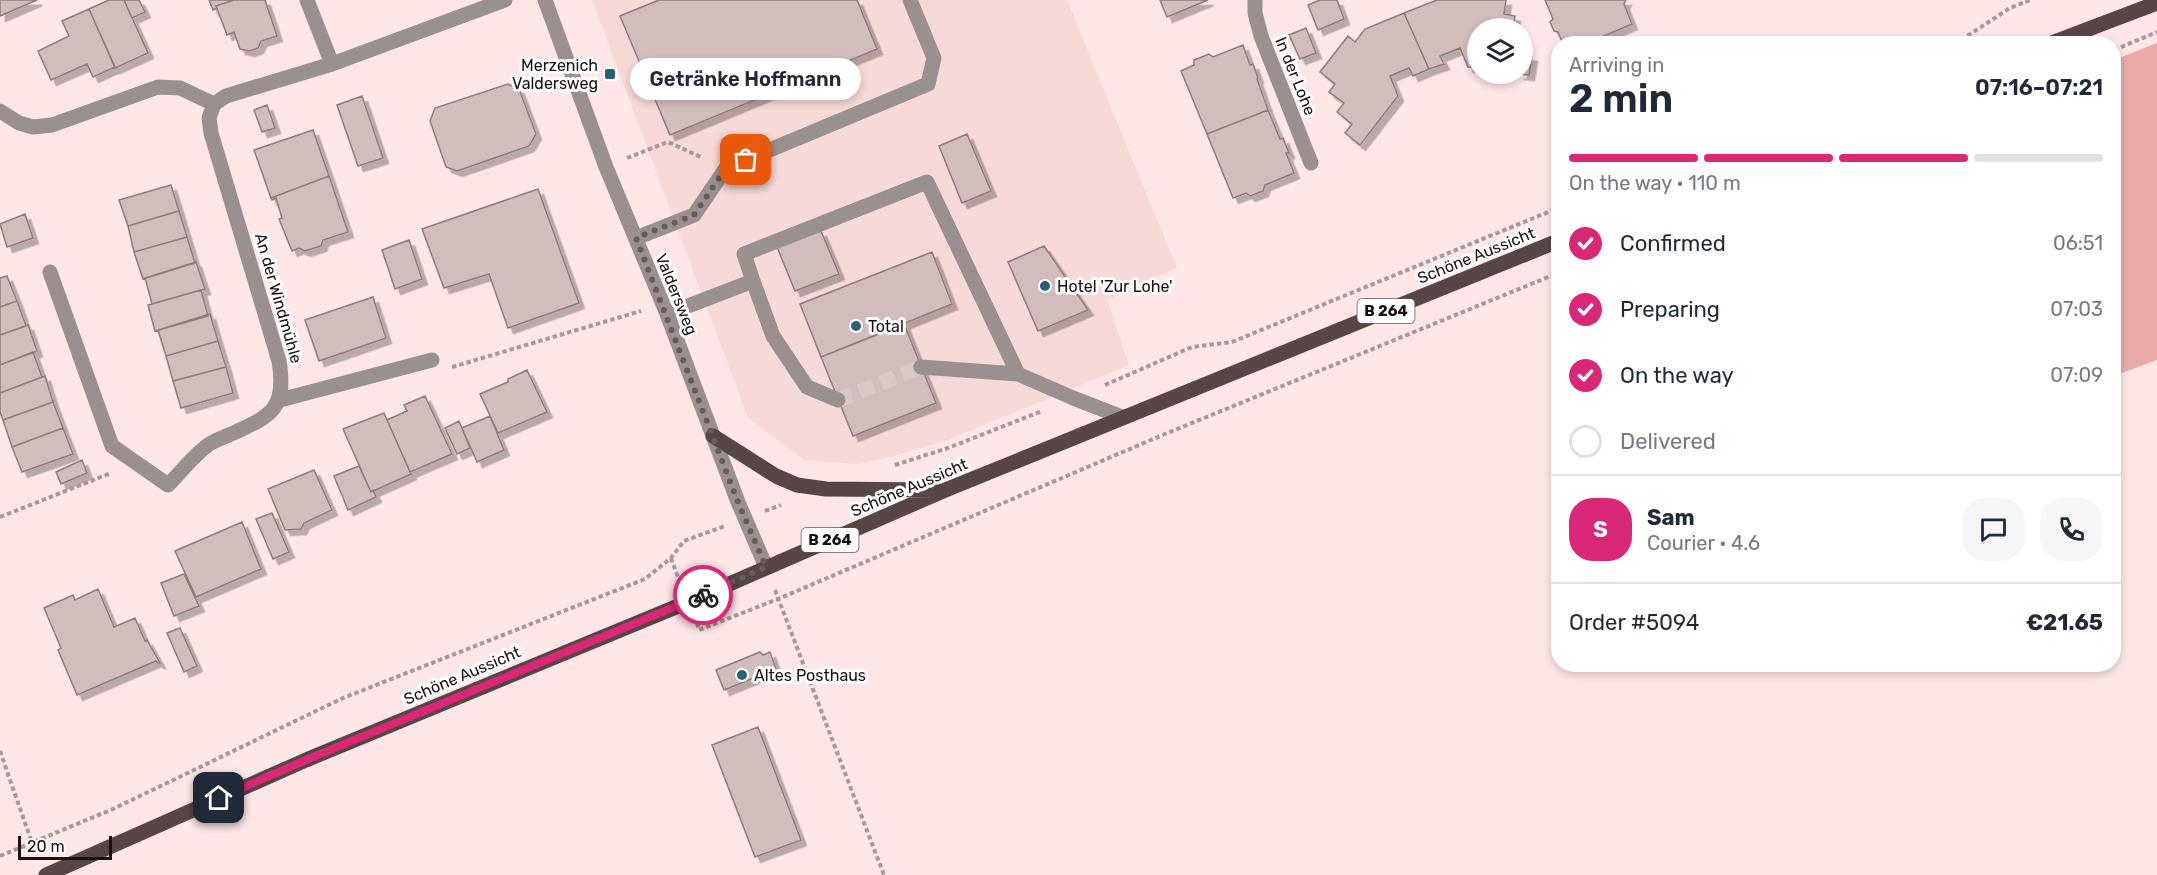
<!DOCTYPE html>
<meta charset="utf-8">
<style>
body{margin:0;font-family:Rubik,sans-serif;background:#f6f6f7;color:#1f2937;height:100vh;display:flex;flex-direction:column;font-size:22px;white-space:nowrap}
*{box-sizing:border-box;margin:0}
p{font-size:20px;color:#747a83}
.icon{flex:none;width:33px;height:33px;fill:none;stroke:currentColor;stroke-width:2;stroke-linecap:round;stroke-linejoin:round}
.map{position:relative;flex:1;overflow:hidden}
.panel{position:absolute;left:1551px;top:36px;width:570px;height:636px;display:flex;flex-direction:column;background:#fff;border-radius:24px;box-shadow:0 3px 9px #0003}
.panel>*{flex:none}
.buttons{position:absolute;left:1467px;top:18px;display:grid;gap:12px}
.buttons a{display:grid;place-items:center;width:66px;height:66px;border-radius:50%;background:#fff;box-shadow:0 3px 9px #0003;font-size:30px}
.scale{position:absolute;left:18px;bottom:15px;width:94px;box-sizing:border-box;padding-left:6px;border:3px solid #181010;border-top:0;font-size:16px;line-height:21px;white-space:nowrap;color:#181010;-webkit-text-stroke:4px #fff;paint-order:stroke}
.pin{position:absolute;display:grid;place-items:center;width:51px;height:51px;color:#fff;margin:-26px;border-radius:12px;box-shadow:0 3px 9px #0006}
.courier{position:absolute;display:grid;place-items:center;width:60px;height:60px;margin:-30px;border:4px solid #db2777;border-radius:50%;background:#fff;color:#222;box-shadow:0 2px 8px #0007}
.bubble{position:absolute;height:42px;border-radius:21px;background:#fff;box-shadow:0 3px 9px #0003;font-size:20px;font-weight:600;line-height:42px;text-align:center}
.head em{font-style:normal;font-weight:600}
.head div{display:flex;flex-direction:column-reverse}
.head{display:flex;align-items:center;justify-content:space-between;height:102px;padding:0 18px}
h1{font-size:39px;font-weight:600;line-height:45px}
.bar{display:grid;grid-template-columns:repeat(4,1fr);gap:9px 6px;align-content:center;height:72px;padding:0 18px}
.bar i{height:8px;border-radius:4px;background:#e0e1e3}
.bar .on{background:#db2777}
.bar p{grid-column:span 4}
.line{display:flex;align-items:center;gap:15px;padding:0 18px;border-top:2px solid #e0e1e3}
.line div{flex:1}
.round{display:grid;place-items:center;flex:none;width:63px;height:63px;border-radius:24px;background:#f6f6f7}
ol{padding:0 18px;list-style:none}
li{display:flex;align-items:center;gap:18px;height:66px}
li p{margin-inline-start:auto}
li .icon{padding:6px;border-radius:50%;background:#db2777;color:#fff;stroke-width:4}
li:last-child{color:#747a83}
li i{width:33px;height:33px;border:3px solid #e0e1e3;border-radius:50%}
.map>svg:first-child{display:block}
</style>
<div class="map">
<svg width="2157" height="875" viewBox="0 0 2157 875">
<defs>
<filter id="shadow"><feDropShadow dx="5.5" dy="5.5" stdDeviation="0" flood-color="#0004"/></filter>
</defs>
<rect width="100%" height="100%" fill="#fee7e6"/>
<path fill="#f7d9d7" d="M 592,0 L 1067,0 L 1177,268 L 1107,300 L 1129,365 L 945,441 L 884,459 L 855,464 L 804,460 L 748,418 Z"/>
<path fill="#e9aba8" d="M 2157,43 L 2157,360 L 2114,376 L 2114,60 Z"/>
<path fill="#d3bdbc" stroke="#917c7b" stroke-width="1.5" filter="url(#shadow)" d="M 0,0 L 37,0 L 0,16 Z
M 109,0 L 124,0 L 148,53 L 115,68 L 89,9 Z
M 124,0 L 139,0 L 145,12 L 132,18 Z
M 209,0 L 234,0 L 216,6 L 217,8 L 213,10 Z
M 234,0 L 265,0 L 277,36 L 261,41 L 258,48 L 249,51 L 240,49 L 234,32 L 227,35 L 216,6 Z
M 659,0 L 857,0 L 877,49 L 670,135 L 620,16 Z
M 1160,0 L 1208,0 L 1167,17 Z
M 1320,0 L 1337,0 L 1344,19 L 1318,30 L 1308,5 Z
M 1437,0 L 1506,0 L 1504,14 L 1515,16 L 1513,28 L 1478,28 L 1478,68 L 1468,67 L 1460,48 L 1440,56 L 1444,64 L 1429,69 L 1404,13 Z
M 1545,0 L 1626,0 L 1624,4 L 1632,24 L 1585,44 L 1563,44 L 1558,32 L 1554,31 L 1550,22 L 1553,19 Z
M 89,9 L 115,67 L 93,77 L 87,64 L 51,80 L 38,51 L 69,36 L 62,21 Z
M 1404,13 L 1429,69 L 1413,76 L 1409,68 L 1390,76 L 1398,96 L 1360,145 L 1345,133 L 1352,124 L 1337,112 L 1344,103 L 1329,92 L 1335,84 L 1320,72 L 1348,36 L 1355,42 L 1365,29 Z
M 1306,28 L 1316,53 L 1300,59 L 1289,35 Z
M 1243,45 L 1250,65 L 1253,64 L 1258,78 L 1257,79 L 1268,110 L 1207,134 L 1181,71 L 1194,65 L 1194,60 L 1209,54 L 1213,57 Z
M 1522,55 L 1532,56 L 1529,75 L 1518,74 L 1522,74 Z
M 508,84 L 519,89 L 536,134 L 529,146 L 457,171 L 446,167 L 430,121 L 435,108 Z
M 362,96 L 383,158 L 358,166 L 337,105 Z
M 267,105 L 275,128 L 262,132 L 254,110 Z
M 1268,110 L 1280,139 L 1283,138 L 1289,153 L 1286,153 L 1294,173 L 1265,185 L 1263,191 L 1250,196 L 1246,193 L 1233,198 L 1207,134 Z
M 313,130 L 329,176 L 271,198 L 254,150 Z
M 967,134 L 991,191 L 962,203 L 939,146 Z
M 329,176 L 348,232 L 323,240 L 321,246 L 305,251 L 299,248 L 292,251 L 279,219 L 282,218 L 276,198 L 272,200 L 271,198 Z
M 171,185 L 179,211 L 128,226 L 119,200 Z
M 538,189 L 579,303 L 508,328 L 489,274 L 444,288 L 422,229 Z
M 179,211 L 187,237 L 134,252 L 128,226 Z
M 25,214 L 33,238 L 7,247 L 0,224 Z
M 821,231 L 839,274 L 795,291 L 777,247 Z
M 187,237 L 195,263 L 143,279 L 134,252 Z
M 409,240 L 422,279 L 395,289 L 382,250 Z
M 1044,246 L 1088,310 L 1038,331 L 1008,262 Z
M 932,252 L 952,304 L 821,357 L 800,304 Z
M 196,262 L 205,289 L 152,304 L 145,278 Z
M 7,276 L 17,301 L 0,307 L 0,278 Z
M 201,290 L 208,316 L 155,331 L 148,305 Z
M 373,297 L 386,338 L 319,361 L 305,320 Z
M 17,301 L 26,326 L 0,335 L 0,307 Z
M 210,314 L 218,341 L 166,356 L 158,330 Z
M 904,324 L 936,403 L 853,436 L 821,357 Z
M 28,325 L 37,351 L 0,365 L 0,335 Z
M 218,341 L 226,367 L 173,381 L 166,356 Z
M 33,352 L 42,377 L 0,393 L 0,365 Z
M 226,367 L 233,393 L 181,408 L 173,381 Z
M 527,370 L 547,412 L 498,433 L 480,394 L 508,382 L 508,379 Z
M 45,376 L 53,402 L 3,420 L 0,412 L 0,393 Z
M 425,396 L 452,454 L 410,472 L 387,420 L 407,411 L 404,405 Z
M 53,402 L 63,428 L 12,447 L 3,420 Z
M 384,413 L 411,474 L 371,492 L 343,429 Z
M 490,416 L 504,450 L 477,462 L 462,428 Z
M 459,421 L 470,448 L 457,454 L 445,428 Z
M 63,428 L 73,454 L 22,472 L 12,447 Z
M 82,460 L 87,473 L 61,484 L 56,472 Z
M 359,466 L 371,492 L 373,490 L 376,497 L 348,510 L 334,476 Z
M 314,470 L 332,510 L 304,523 L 301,529 L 285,530 L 268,489 Z
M 272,513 L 289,552 L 273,559 L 256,519 Z
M 242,522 L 261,569 L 196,597 L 175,551 Z
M 184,574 L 199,606 L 174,616 L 161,583 Z
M 98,589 L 114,627 L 135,618 L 145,641 L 147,640 L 160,663 L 158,663 L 156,661 L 77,695 L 58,650 L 61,648 L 44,608 L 73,595 L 75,600 Z
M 180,628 L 197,666 L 184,672 L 167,633 Z
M 760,652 L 763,655 L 770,652 L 776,669 L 724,690 L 716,670 Z
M 758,727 L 801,840 L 755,857 L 712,745 Z"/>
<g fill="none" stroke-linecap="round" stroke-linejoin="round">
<path stroke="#dcc7c6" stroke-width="15" stroke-dasharray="15 8" stroke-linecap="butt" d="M 838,400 L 921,367"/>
<path stroke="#a99897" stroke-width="4" stroke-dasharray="4.5 3" stroke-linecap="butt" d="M 1955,44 L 2010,8 L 2030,0
M 2114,50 L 2157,32
M 627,158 L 668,142 L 703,158
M 452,367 L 641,311
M 1105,385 L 1192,347 L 1232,342 L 1558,208
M 895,465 L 948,448 L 1042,411
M 765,511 L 781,505
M 0,517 L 111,473
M 671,558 L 679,580
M 775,590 L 884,875
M 697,623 L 699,630 L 778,599 L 1165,434 L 1558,273
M 0,751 L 32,843
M 0,856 L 113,809 L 343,698 L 645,579 L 671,558 L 684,541 L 725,526"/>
<path stroke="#9a9090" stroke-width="15" d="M 307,0 L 332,64
M 545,0 L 606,167 L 667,314 L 738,502 L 766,567
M 1255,0 L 1255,13 L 1261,36 L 1311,163
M 0,111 L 19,123 L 33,127 L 52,125 L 158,87 L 180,88 L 214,104 L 226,96 L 332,64 L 505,0
M 636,238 L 694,215 L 726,168 L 928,84 L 934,58 L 910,0
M 50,272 L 112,446 L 168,485 C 181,472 193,456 208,445 C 213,441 222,438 229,435 C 270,416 287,411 279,361 L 211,133 L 209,118 L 214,104
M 753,281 L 744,254 L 927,182 L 1018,374
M 667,314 L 753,281 L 773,336 L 807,387 L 838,400
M 921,367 L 1018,374 L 1073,398 L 1122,417
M 280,400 L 432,360"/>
<path stroke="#564645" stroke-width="15" d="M 2049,44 L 2157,3
M 713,436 L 776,476 L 797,485 L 826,489 L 937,490
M 46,875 L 306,760 L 688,602 L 943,491 L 1558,241"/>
</g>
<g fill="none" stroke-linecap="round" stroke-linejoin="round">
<path stroke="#685b5b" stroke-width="6" stroke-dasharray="0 10.8" d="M 703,595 L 766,567 L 738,502 L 636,238 L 694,215 L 726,168 L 746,160"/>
<path stroke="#db2777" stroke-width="8" d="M 219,798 L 306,760 L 703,595"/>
</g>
<g fill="#28607a" stroke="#fff" stroke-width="2">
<rect x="604" y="68" width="12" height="12" rx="3"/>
<circle cx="1045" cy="286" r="6"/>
<circle cx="856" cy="326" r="6"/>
<circle cx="742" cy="675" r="6"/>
</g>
<g text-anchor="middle" stroke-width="6" stroke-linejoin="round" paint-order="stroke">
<g fill="#fff" stroke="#5d5858" stroke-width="1.5">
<rect x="1357.5" y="299" width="57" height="24" rx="4.5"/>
<rect x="801.5" y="528" width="57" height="24" rx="4.5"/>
</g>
<g font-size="15" font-weight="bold" fill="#181010">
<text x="1386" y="316">B 264</text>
<text x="830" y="545">B 264</text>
</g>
<g font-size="16" fill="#181010" stroke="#fff" text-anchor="start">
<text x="598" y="71" text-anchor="end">Merzenich<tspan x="598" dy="18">Valdersweg</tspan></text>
<text x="1057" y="292">Hotel 'Zur Lohe'</text>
<text x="868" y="332">Total</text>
<text x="754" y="681">Altes Posthaus</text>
</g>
<g font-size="16" fill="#181010" stroke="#fff">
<text transform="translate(1296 76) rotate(68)" y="6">In der Lohe</text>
<text transform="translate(1476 255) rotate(-22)" y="6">Schöne Aussicht</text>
<text transform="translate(677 294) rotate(68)" y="6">Valdersweg</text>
<text transform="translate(279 298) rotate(74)" y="6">An der Windmühle</text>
<text transform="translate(909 487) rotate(-23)" y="6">Schöne Aussicht</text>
<text transform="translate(462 675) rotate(-23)" y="6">Schöne Aussicht</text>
</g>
</g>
</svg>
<div class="buttons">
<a><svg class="icon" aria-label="layers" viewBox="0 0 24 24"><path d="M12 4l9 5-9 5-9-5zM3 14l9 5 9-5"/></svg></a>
</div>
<div class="scale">20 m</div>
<div class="pin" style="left:746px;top:160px;background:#ea580c"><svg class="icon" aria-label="bag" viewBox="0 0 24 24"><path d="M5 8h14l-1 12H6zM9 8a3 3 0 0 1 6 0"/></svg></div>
<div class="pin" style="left:219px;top:798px;background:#1f2937"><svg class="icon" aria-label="home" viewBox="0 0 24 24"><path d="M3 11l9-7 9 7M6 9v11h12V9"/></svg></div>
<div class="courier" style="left:703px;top:595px"><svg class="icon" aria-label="bike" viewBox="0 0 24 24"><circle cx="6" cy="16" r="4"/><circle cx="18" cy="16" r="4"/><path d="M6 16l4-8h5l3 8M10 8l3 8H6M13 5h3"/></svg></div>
<div class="bubble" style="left:630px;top:58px;width:231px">Getränke Hoffmann</div>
<section class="panel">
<div class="head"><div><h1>2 min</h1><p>Arriving in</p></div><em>07:16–07:21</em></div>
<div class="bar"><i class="on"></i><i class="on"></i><i class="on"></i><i></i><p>On the way · 110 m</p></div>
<ol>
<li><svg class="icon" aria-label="check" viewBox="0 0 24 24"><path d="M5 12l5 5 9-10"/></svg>Confirmed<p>06:51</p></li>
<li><svg class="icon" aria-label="check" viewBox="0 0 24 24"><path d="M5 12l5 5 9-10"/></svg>Preparing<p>07:03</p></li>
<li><svg class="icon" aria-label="check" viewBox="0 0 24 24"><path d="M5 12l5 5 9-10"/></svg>On the way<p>07:09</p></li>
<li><i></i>Delivered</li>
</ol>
<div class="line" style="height:108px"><b class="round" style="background:#db2777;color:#fff">S</b><div><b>Sam</b><p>Courier · 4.6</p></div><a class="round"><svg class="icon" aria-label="chat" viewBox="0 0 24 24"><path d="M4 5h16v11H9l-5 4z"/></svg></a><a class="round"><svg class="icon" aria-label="phone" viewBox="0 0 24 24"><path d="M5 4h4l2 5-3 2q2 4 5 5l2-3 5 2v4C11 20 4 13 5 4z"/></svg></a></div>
<div class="line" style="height:78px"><div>Order #5094</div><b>€21.65</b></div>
</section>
</div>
